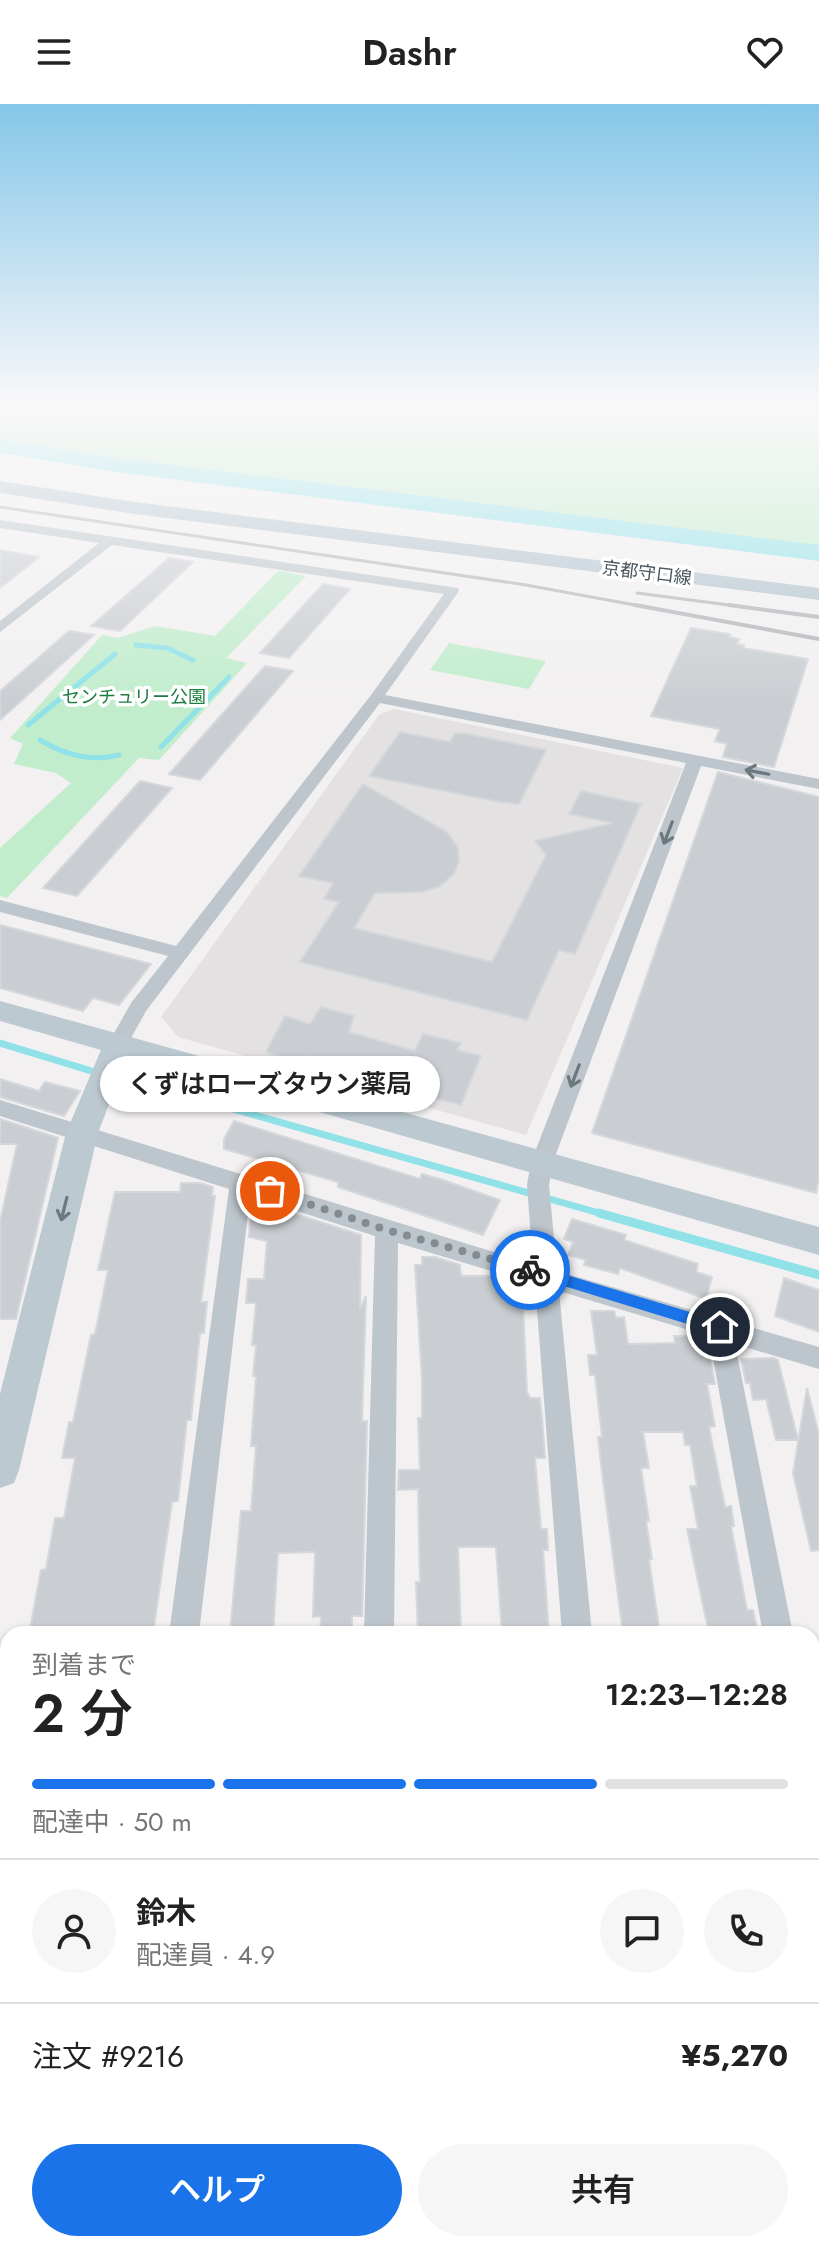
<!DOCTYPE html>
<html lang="ja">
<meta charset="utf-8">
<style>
body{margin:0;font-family:Jost,"Noto Sans JP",sans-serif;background:#f6f6f6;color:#222;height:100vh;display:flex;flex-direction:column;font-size:30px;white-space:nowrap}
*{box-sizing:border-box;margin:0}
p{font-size:26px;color:#767676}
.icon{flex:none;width:44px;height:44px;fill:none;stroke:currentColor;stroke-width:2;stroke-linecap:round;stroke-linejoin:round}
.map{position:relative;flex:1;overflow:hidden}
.sheet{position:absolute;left:0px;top:1522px;width:820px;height:626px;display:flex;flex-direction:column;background:#fff;border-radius:24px 24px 0 0;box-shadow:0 2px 6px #0004}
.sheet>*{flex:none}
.pin{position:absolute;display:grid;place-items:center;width:68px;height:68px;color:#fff;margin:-34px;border:4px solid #fff;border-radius:50%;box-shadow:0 2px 8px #0007}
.courier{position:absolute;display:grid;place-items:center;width:80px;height:80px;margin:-40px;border:6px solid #1a73e8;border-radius:50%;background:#fff;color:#222;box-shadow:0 2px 10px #0007}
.bubble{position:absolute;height:56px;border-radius:28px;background:#fff;box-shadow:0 2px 6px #0004;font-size:26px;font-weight:600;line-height:56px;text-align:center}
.headline em{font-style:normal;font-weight:600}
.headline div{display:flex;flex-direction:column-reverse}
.headline{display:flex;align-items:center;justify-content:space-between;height:136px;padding:0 32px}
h1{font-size:52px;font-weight:600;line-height:60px}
.bar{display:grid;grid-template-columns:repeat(4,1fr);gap:12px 8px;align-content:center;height:96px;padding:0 32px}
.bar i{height:10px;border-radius:6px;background:#e0e0e0}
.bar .active{background:#1a73e8}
.bar p{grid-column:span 4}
.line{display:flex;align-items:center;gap:20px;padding:0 32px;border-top:2px solid #e0e0e0}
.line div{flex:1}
.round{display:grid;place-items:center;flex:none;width:84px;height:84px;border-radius:42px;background:#f6f6f6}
.primary-button{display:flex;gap:16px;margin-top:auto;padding:16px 32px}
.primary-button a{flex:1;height:92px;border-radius:48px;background:#1a73e8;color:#fff;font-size:32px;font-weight:600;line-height:92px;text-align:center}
.primary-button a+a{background:#f6f6f6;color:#222}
header{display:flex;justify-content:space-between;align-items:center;height:104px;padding:0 32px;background:#fff;font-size:36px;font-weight:600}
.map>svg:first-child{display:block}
</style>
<header><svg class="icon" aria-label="menu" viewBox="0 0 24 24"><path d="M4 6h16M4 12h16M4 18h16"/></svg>Dashr<svg class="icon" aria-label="heart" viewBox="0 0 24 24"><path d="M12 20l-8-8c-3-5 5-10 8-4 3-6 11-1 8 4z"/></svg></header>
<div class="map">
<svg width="819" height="2147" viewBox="0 0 819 2147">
<rect width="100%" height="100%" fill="#f2f0f1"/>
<path fill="#e3e1e2" d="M 394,605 L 683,664 L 526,1031 L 178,933 L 161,913 L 379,611 Z"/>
<path fill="#c1edcc" d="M 0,301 L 819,301 L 819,443 L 28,344 L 0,336 Z
M 282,467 L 306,472 L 226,554 L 247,559 L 159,656 L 139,654 L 7,794 L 0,792 L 0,744 L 71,679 L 56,669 L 14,660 L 23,640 L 10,634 L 102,531 L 118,534 L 155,522 L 215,532 L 277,468 Z
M 449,539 L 546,557 L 529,585 L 430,566 Z"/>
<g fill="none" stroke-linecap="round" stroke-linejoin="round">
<path stroke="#90e2e8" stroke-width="5" d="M 136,541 L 167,544 L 193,556
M 28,621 L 115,550
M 40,636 C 65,651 90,658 119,651
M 161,643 L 229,573"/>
<path stroke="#90e2e8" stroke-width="7" d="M 0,939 L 121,976 L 142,979 L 606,1111"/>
<path stroke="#90e2e8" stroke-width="9" d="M 599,1109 L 819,1171"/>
<path fill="#90e2e8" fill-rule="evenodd" d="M 0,335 L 115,354 L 819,441 L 819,457 L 115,368 L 0,349 Z"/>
</g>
<path fill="#caced2" stroke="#d4d7db" stroke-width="2" d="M 0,446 L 39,453 L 0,484 Z
M 169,454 L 193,458 L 120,527 L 91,522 Z
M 323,480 L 350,485 L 289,554 L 260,549 Z
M 691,524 L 730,530 L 729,533 L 739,535 L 737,540 L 744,541 L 743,544 L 808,555 L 774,663 L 723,653 L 727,640 L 715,637 L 720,625 L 651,612 Z
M 69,527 L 94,531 L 0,616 L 0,587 Z
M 265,562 L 293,567 L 200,676 L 169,670 Z
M 400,628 L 450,638 L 455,629 L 468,630 L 546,646 L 519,700 L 499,698 L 369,672 Z
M 718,668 L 819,693 L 819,1074 L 816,1089 L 592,1029 Z
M 140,677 L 172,684 L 77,792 L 43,784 Z
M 363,680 L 447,728 L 458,744 L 459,757 L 454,770 L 440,782 L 423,788 L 375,789 L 354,824 L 492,858 L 546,751 L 535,737 L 613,719 L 569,710 L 581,687 L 641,700 L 575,850 L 559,846 L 527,916 L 300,858 L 339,798 L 324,795 L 333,779 L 299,772 Z
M 0,821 L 151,860 L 119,901 L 93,894 L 83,907 L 0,884 Z
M 321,903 L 354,912 L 349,928 L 415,947 L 423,930 L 461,939 L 457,946 L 481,952 L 461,1001 L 417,989 L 417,979 L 307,952 L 303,960 L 266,948 L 285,912 L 310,920 Z
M 0,975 L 39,987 L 45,978 L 80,987 L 64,1012 L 0,993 Z
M 0,1015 L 58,1034 L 16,1215 L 0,1215 L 0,1118 L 17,1040 L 0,1040 Z
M 234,1017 L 420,1075 L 422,1070 L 440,1075 L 500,1096 L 483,1131 L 338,1083 L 338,1078 L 224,1045 L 224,1035 Z
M 181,1079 L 200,1079 L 213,1083 L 212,1092 L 215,1092 L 201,1198 L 207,1198 L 204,1229 L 200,1229 L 191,1316 L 187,1316 L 178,1397 L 172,1398 L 153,1530 L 29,1530 L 41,1466 L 46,1465 L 55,1414 L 64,1414 L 75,1354 L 62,1354 L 69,1318 L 73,1318 L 91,1231 L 95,1230 L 108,1166 L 98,1166 L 115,1088 L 180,1088 Z
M 271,1105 L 280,1105 L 361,1131 L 360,1205 L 366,1192 L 362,1317 L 367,1317 L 362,1512 L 352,1512 L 352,1530 L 320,1530 L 321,1512 L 313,1513 L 315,1448 L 278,1449 L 273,1530 L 230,1530 L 241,1407 L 251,1407 L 256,1342 L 251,1342 L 256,1272 L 253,1272 L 256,1241 L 252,1241 L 256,1199 L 246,1199 L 248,1175 L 264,1175 L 267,1137 L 249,1133 L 250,1119 L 251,1112 L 271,1112 Z
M 572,1115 L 626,1131 L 624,1136 L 698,1160 L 696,1168 L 712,1173 L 706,1195 L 620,1164 L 618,1170 L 584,1161 L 586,1156 L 568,1151 L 573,1138 L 564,1135 Z
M 422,1153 L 435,1153 L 460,1161 L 461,1172 L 497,1172 L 509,1175 L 510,1180 L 522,1180 L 527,1288 L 530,1294 L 540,1294 L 542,1313 L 545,1354 L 535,1354 L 541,1425 L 547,1425 L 548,1446 L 543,1446 L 549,1530 L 502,1530 L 496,1443 L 458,1443 L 461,1530 L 418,1530 L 416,1478 L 420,1478 L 418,1385 L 398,1386 L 399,1366 L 420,1366 L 418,1314 L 422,1314 L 422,1276 L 415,1161 L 422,1161 Z
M 784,1174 L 819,1186 L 819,1228 L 775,1212 Z
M 591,1207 L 614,1207 L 616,1214 L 624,1213 L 628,1240 L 675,1239 L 674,1232 L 700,1232 L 704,1255 L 710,1255 L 715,1280 L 707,1280 L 715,1322 L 709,1323 L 725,1403 L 731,1402 L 734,1422 L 731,1422 L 747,1506 L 753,1506 L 758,1530 L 709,1530 L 687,1425 L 698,1425 L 690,1382 L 697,1382 L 690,1341 L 685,1341 L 683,1328 L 643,1328 L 649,1364 L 641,1364 L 649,1417 L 646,1417 L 652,1455 L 649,1456 L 660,1530 L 625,1530 L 622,1522 L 602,1368 L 598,1333 L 602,1333 L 595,1271 L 590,1271 L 588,1251 L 597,1251 Z
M 773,1254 L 778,1256 L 798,1336 L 776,1336 L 766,1295 L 753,1296 L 750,1279 L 746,1279 L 741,1255 Z
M 807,1284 L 819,1331 L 819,1446 L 811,1447 L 793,1369 Z"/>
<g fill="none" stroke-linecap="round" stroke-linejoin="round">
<path fill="#bdc6cc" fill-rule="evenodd" d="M 0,416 L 458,484 L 459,487 L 385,591 L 819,675 L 819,685 L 701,662 L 553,1058 L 549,1081 L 557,1167 L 819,1243 L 819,1265 L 735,1240 L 793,1530 L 763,1530 L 709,1232 L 559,1187 L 592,1530 L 562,1530 L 535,1180 L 398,1139 L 394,1530 L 364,1530 L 375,1132 L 250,1092 L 199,1530 L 169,1530 L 229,1085 L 0,1012 L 0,996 L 533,1160 L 527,1081 L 531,1058 L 686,659 L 380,599 L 146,907 L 125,945 L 111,945 L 108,940 L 131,899 L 168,852 L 0,808 L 0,796 L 176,842 L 371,591 L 444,490 L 112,441 L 0,528 L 0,517 L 99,439 L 0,424 Z
M 0,1590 L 8,1590 L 8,1620 L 0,1620 Z
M 812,1598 L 819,1598 L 819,1628 L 812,1628 Z
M 812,1692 L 819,1695 L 819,1761 L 812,1758 Z
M 91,2140 L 129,2140 L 128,2147 L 90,2147 Z
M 349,2140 L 387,2140 L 387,2147 L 349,2147 Z
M 609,2140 L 647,2140 L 647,2147 L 609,2147 Z"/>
<path fill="#bdc9d1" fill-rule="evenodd" d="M 0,897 L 819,1123 L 819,1151 L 127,953 L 98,1029 L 19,1366 L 14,1379 L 0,1384 L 0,1290 L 66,1029 L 101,946 L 0,917 Z"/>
<path fill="#b1c3cd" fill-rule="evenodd" d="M 0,377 L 135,398 L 819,484 L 819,496 L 135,410 L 0,389 Z"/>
<path stroke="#b3b6ba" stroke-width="3" d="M 0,403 L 526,481 L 646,503
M 637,489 L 744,503"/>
<path stroke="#b3b6ba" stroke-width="4" d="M 635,501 L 819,535
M 729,501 L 819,513"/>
</g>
<defs><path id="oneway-shaft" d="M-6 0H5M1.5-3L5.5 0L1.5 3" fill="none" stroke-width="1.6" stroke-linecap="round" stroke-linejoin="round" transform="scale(2)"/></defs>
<g stroke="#6c787e">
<use href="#oneway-shaft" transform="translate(757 668) rotate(-169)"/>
<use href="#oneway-shaft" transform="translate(668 729) rotate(111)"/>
<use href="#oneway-shaft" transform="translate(575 972) rotate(111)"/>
</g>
<use stroke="#6c7880" href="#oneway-shaft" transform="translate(64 1105) rotate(104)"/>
<linearGradient id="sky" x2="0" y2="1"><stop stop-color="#85c6e8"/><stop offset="0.5" stop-color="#f9f8f9"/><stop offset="1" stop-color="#f9f8f9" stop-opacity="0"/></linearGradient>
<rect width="819" height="601" fill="url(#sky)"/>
<path fill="#1a73e8" d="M 530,1160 L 720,1217 L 727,1223 L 720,1230 L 525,1170 L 523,1166 Z"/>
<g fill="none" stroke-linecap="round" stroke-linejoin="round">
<path stroke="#848c91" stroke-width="8" stroke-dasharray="0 14.4" d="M 270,1087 L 387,1126 L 530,1166"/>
</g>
<g text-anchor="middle" stroke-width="7" stroke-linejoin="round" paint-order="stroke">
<g font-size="18" fill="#49565d" stroke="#fff">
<text transform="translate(647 469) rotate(7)" y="6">京都守口線</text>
</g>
<g font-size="18" fill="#1c7c3f" stroke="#fff">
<text x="134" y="599">センチュリー公園</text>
</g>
</g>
</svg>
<div class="pin" style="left:270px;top:1087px;background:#ea580c"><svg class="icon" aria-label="bag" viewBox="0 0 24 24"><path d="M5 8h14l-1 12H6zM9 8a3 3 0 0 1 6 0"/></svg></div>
<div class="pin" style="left:720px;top:1223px;background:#1f2937"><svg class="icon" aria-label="home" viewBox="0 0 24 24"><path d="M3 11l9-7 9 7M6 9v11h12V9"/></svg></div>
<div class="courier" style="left:530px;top:1166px"><svg class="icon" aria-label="bike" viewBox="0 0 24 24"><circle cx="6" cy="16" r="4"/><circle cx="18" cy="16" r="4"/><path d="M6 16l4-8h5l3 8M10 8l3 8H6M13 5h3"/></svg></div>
<div class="bubble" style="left:100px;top:952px;width:340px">くずはローズタウン薬局</div>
<section class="sheet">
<div class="headline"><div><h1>2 分</h1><p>到着まで</p></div><em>12:23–12:28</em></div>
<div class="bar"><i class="active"></i><i class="active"></i><i class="active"></i><i></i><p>配達中 · 50 m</p></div>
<div class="line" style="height:144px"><a class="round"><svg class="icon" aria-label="person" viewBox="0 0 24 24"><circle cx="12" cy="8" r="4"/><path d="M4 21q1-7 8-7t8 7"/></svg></a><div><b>鈴木</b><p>配達員 · 4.9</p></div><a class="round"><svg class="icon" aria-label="chat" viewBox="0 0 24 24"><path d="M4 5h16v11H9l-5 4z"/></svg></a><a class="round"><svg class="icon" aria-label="phone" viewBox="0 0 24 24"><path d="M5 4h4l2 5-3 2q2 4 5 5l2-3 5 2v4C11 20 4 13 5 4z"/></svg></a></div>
<div class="line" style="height:104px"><div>注文 #9216</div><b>¥5,270</b></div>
<div class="primary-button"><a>ヘルプ</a><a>共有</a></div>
</section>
</div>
